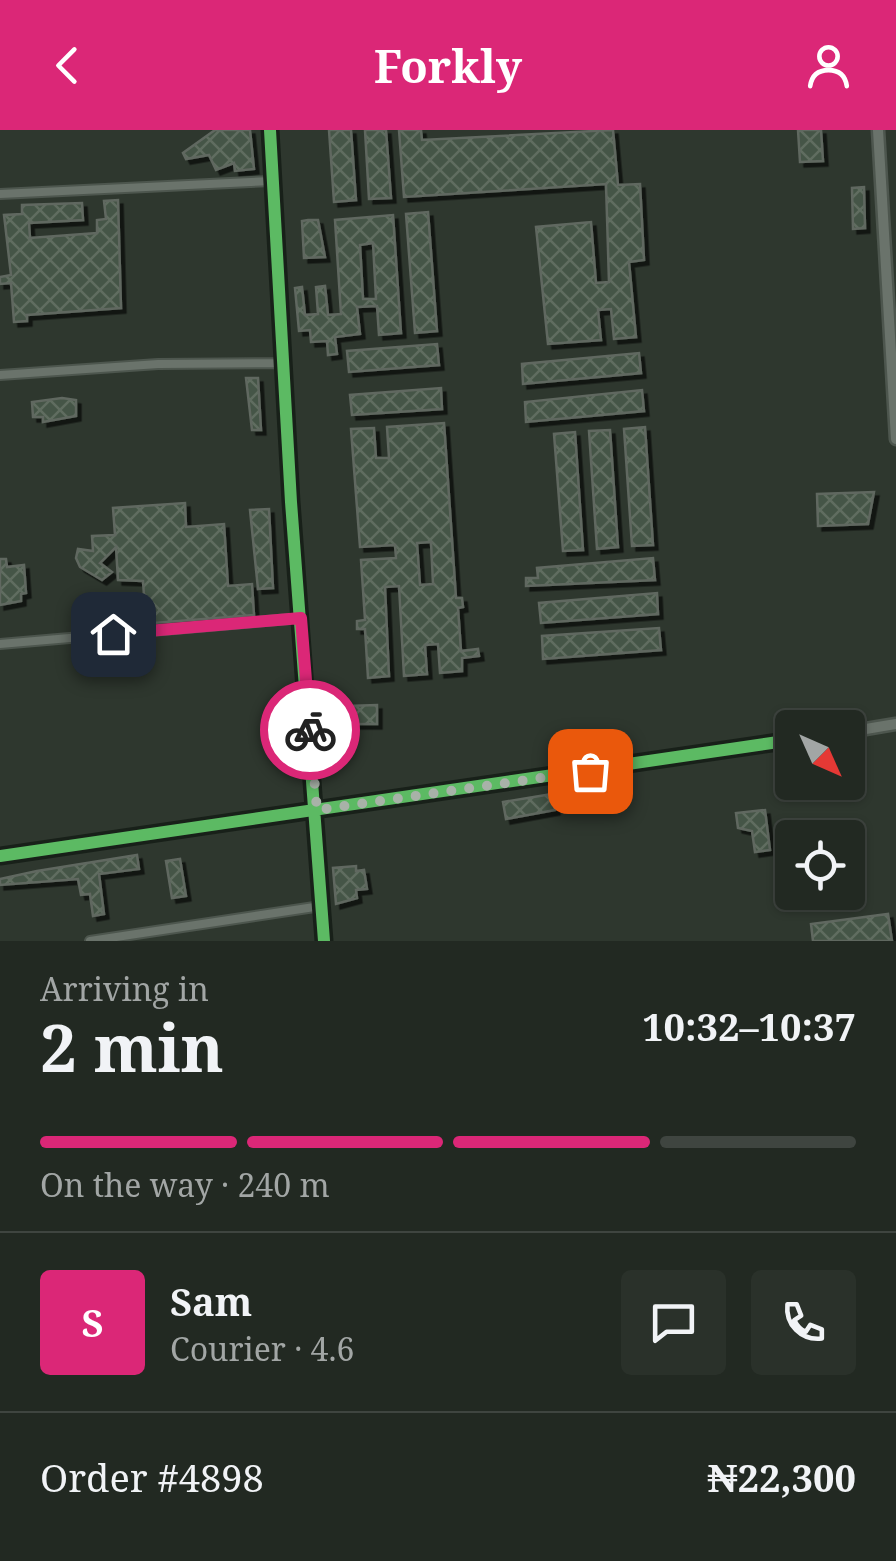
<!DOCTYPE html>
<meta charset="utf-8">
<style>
body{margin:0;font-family:"Noto Serif",serif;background:#2a312a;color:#f1f3f6;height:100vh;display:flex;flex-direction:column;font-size:38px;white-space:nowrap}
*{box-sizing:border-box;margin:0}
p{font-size:32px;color:#a2a6a5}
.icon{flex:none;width:55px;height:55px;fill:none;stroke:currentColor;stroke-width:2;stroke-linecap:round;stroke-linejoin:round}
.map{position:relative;height:811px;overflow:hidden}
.drawer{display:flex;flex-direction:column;background:#222922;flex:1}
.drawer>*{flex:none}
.needle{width:65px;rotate:135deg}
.controls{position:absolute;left:775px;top:580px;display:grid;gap:20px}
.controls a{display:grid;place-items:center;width:90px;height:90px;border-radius:10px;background:#222922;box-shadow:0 2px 8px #0004,0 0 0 2px #3f4540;font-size:50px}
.pin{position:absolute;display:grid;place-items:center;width:85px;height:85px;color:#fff;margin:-42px;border-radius:20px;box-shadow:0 5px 15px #0006}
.courier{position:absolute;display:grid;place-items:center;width:100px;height:100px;margin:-50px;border:8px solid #db2777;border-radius:50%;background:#fff;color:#222;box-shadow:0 2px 12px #0007}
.head em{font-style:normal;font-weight:700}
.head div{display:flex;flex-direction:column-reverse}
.head{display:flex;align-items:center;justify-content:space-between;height:170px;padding:0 40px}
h1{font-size:65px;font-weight:700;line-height:75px}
.bar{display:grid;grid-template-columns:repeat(4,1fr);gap:15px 10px;align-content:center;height:120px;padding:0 40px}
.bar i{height:12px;border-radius:8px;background:#3f4540}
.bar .selected{background:#db2777}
.bar p{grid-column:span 4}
.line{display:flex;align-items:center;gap:25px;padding:0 40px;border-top:2px solid #3f4540}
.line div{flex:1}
.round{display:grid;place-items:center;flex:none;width:105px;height:105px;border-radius:10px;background:#2a312a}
header{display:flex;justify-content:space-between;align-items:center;height:130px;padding:0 40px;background:#db2777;color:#fff;font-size:45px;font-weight:700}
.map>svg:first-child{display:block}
</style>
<header><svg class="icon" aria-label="back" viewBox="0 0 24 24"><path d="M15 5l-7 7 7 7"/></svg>Forkly<svg class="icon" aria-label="person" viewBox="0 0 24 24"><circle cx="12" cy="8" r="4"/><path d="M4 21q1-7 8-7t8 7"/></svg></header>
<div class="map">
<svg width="896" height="811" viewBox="0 0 896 811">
<defs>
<pattern id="building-cross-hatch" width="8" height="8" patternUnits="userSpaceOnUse" patternTransform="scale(2.5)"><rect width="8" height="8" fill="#455446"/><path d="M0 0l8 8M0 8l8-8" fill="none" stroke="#606d61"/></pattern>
<filter id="shadow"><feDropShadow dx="4.5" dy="4.5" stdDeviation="0" flood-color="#0009"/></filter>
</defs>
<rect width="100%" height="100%" fill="#2e372e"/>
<path fill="url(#building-cross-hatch)" stroke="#606860" stroke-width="2.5" fill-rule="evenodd" filter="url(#shadow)" d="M 215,0 L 250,0 L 254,39 L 235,41 L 234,33 L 216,40 L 209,25 L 186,29 L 183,23 Z
M 329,0 L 351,0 L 356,70 L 334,72 Z
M 365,0 L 386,0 L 391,68 L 369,69 Z
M 399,0 L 421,0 L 422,10 L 613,0 L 618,55 L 640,54 L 644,130 L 629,132 L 636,207 L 614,209 L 611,179 L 598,180 L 601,210 L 548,214 L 536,97 L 591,92 L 596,153 L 609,152 L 606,54 L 404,67 Z
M 798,0 L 821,0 L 823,31 L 800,32 Z
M 864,57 L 865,98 L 853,99 L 852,58 Z
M 118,70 L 121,178 L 27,185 L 27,191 L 14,192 L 11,153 L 0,154 L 0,147 L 11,145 L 4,85 L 22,84 L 22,75 L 82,73 L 83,90 L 29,93 L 30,108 L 97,103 L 97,90 L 106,89 L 104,71 Z
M 428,82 L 437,201 L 415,203 L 406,84 Z
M 393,85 L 401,203 L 379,205 L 377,176 L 357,177 L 360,204 L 335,207 L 337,224 L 328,225 L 327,211 L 311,212 L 310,200 L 299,201 L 295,158 L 302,157 L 305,185 L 318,184 L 316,157 L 325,156 L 328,185 L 341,184 L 335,90 ZM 373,113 L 376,169 L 363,169 L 360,115 Z
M 308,90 L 318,90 L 325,127 L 304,128 L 302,91 Z
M 437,214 L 439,235 L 349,242 L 347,221 Z
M 639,223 L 641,243 L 523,254 L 522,234 Z
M 246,248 L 258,248 L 261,300 L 252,300 Z
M 441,258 L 442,279 L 352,285 L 350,265 Z
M 642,260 L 644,281 L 526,292 L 525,272 Z
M 62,268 L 76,270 L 76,286 L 43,292 L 43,287 L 33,287 L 32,272 Z
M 444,293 L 456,468 L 462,468 L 463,477 L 458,478 L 461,521 L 478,519 L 479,526 L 462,528 L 462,541 L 440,543 L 438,514 L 425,515 L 427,544 L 404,546 L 399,456 L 385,457 L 389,546 L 368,548 L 365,499 L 357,499 L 357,491 L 365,490 L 361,430 L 396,428 L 395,415 L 360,417 L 351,299 L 374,298 L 376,328 L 389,328 L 387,297 ZM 431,412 L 433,454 L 420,455 L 417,413 Z
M 645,297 L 653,415 L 632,416 L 624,299 Z
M 610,300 L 618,417 L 597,419 L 589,301 Z
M 575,302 L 583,420 L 563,421 L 554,304 Z
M 874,362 L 868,394 L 818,396 L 817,364 Z
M 185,373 L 186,397 L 224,394 L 228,456 L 252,454 L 254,485 L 128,495 L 127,483 L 145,481 L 143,451 L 118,450 L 116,417 L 100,433 L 112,442 L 102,450 L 80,437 L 76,428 L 78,419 L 93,421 L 92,406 L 115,405 L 113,378 Z
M 269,379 L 273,458 L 258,459 L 250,380 Z
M 653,428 L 655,450 L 526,456 L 526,448 L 538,448 L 537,438 Z
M 0,429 L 6,429 L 7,437 L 24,435 L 26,463 L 21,464 L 21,471 L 0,475 Z
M 657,463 L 658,484 L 541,493 L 539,473 Z
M 659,498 L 661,520 L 543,529 L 542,506 Z
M 377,575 L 377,594 L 347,594 L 347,576 Z
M 552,664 L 555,680 L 506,689 L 503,672 Z
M 765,680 L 770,720 L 755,722 L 752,701 L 738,698 L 736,683 Z
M 137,725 L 139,739 L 99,744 L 104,784 L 93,786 L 90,764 L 81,765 L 78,749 L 0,755 L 0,749 L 37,741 Z
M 180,729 L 186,766 L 172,768 L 166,731 Z
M 356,736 L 356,741 L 364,740 L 367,759 L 356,760 L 357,768 L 336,774 L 333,738 Z
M 888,784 L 892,811 L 813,811 L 811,794 Z"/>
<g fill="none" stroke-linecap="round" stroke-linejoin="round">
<g stroke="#4d564e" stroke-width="12">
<path id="minor" d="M 270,0 L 291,372 L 324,811
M 0,64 L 272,51
M 0,245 L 158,234 L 283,233
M 0,514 L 301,488
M 90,811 L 321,776"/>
</g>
<g stroke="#4d564e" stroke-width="15">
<path id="tertiary" d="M 878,0 L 896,309
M 848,602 L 896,594
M 0,726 L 792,610"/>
</g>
<use href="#minor" stroke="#6a736b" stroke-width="8"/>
<use href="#tertiary" stroke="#6a736b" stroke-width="10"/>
<g stroke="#182019" stroke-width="19">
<path id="cycleway" d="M 270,0 L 291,372 L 324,811
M 0,726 L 792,610"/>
</g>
<use href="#cycleway" stroke="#5cba63" stroke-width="12"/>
</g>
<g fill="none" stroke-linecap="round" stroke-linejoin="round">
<path stroke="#a8b2a8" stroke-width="10" stroke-dasharray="0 18" d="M 310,600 L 317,680 L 590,641"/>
<path stroke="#db2777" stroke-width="12" d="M 113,504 L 301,488 L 310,600"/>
</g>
</svg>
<div class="controls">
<a><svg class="needle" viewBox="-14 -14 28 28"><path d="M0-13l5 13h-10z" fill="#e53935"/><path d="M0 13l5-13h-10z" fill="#a2a6a5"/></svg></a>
<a><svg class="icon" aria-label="locate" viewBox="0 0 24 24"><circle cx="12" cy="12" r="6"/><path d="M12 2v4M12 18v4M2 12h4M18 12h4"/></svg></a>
</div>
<div class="pin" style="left:590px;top:641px;background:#ea580c"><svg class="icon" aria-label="bag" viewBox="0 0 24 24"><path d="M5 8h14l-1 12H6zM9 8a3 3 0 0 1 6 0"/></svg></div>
<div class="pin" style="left:113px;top:504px;background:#1f2937"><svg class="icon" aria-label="home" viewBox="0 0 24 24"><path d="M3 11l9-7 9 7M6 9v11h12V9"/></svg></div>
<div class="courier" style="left:310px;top:600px"><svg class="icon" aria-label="bike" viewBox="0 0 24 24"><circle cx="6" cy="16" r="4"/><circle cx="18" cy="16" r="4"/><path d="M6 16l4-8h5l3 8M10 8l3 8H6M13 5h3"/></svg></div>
</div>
<section class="drawer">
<div class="head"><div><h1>2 min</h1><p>Arriving in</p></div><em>10:32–10:37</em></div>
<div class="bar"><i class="selected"></i><i class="selected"></i><i class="selected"></i><i></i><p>On the way · 240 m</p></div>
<div class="line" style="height:180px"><b class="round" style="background:#db2777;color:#fff">S</b><div><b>Sam</b><p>Courier · 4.6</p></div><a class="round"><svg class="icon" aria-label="chat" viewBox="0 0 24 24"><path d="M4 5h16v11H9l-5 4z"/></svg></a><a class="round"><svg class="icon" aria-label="phone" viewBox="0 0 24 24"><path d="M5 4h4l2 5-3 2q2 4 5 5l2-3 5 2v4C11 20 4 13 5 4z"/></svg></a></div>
<div class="line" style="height:130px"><div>Order #4898</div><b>₦22,300</b></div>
</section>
